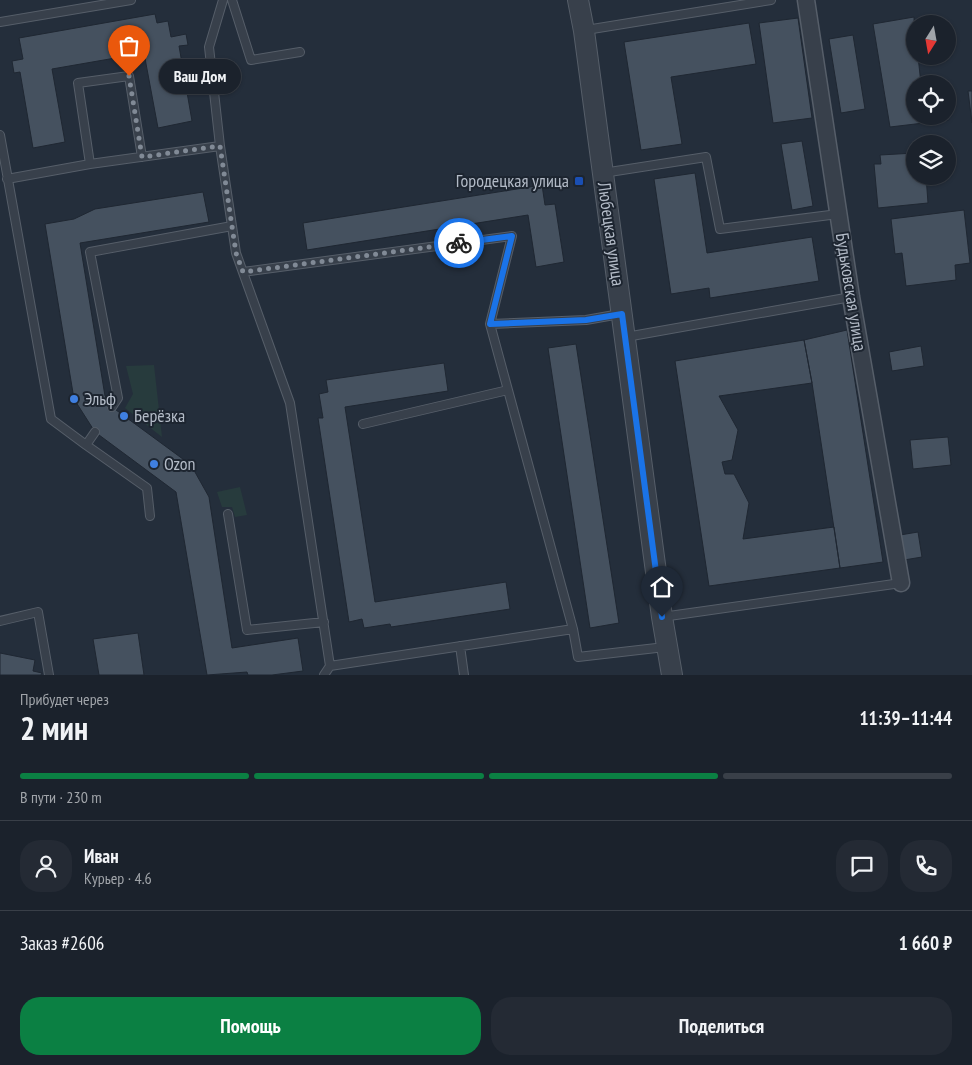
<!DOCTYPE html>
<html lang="ru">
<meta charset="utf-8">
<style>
body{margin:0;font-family:"PT Sans Narrow",sans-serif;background:#242a34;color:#f1f3f6;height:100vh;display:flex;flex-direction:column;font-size:19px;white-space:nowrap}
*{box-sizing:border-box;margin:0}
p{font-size:16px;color:#a0a4a9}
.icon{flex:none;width:28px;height:28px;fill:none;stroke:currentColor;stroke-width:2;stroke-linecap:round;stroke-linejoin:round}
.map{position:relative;height:675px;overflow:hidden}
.drawer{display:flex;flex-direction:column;background:#1b222c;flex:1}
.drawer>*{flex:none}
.needle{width:32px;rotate:191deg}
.controls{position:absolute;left:906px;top:15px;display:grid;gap:10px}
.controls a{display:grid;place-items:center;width:50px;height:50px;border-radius:50%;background:#1b222c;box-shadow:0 1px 4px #0004,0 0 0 1px #393f48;font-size:25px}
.pin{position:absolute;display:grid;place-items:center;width:42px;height:42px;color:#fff;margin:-51px -21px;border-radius:50% 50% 50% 0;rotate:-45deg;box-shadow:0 0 5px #0007}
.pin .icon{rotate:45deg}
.courier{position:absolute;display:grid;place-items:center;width:50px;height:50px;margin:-25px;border:4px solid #1a73e8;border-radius:50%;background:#fff;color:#222;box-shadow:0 1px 6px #0007}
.bubble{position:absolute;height:35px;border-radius:18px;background:#1b222c;box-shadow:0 1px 4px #0004,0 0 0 1px #393f48;font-size:16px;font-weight:600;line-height:35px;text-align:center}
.summary em{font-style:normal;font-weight:600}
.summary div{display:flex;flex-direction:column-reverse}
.summary{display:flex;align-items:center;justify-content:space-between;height:85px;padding:0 20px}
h1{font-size:32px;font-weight:600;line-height:38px}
.bar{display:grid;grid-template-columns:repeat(4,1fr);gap:8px 5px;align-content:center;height:60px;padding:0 20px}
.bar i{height:6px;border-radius:4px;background:#393f48}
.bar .active{background:#0b8043}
.bar p{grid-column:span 4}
.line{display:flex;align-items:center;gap:12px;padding:0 20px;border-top:1px solid #393f48}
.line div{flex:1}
.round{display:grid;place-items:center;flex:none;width:52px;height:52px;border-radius:20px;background:#242a34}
.button{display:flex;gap:10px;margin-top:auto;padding:10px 20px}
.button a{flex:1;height:58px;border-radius:20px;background:#0b8043;color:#fff;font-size:20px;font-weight:600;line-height:58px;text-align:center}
.button a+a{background:#242a34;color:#f1f3f6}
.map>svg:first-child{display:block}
</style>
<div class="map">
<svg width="972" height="675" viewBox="0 0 972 675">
<rect width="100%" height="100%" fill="#242e3b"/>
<path fill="#273b3d" d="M 154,365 L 162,437 L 125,408 L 133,394 L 126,366 Z
M 240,487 L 247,515 L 235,517 L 232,507 L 222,507 L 217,492 Z"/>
<path fill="#45515f" stroke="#1f2732" d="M 155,14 L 157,23 L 168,21 L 171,37 L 186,34 L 188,45 L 179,46 L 192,121 L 158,128 L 144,53 L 52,69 L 65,142 L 33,148 L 20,72 L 14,73 L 12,61 L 23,59 L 19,38 Z
M 914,17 L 915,56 L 918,56 L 921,84 L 915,84 L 915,116 L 948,116 L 948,112 L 949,120 L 890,127 L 873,24 Z
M 798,18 L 812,118 L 773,123 L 759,23 Z
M 749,23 L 756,64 L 671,77 L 682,144 L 641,150 L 624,42 Z
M 853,35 L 865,109 L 841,113 L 829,39 Z
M 968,91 L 972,91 L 972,123 Z
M 802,141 L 813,206 L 792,210 L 781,144 Z
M 915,153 L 915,176 L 926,176 L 928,203 L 878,208 L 874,164 L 881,164 L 880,155 Z
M 695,173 L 707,253 L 812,237 L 819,281 L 710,298 L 709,288 L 671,294 L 654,179 Z
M 542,185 L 545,205 L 555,204 L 564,262 L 536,267 L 528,215 L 307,250 L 303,223 Z
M 203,192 L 209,222 L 80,243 L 105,396 L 112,407 L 191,465 L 209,497 L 232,648 L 298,638 L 303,671 L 272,675 L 248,675 L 247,672 L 207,675 L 176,492 L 95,432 L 74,399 L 45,224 L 74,219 L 95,209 Z
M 964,210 L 970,263 L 955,265 L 956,280 L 906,286 L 902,253 L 895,254 L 891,219 Z
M 847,330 L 883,562 L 840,568 L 812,383 L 804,340 Z
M 804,340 L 812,383 L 719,396 L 738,430 L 732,460 L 722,462 L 725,474 L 734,474 L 749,503 L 743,539 L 834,527 L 840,568 L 709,586 L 675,361 Z
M 576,344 L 619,623 L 590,628 L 548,348 Z
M 921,346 L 924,366 L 892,371 L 889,352 Z
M 444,363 L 448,391 L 345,407 L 375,602 L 506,582 L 510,609 L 391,627 L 390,624 L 364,628 L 362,619 L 349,622 L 318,418 L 323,418 L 319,394 L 328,392 L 326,380 Z
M 948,437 L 951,465 L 913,469 L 910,440 Z
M 918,532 L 922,557 L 904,560 L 900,535 Z
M 138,633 L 144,675 L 99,675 L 93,639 Z
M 0,653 L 35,660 L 33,671 L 42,673 L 41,675 L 0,675 Z"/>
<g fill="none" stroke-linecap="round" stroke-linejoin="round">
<g stroke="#565e69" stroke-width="10">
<path id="service" d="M 232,0 L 251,60 L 300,52
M 0,22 L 131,0
M 586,30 L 771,0
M 0,135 L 51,419 L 86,445 L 95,432
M 220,146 L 236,253 L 290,403 L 330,666 L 573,629
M 90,164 L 78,83 L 129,76 L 142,157
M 603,173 L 706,157 L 720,229 L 838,214
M 7,179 L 90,164 L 220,146 L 209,47 L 223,0
M 243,272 L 512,236 L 490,324
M 620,314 L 586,320 L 490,324 L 573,629 L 578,657 L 665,647
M 626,337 L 851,297
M 112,407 L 118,398 L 90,252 L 232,226
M 363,424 L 508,390
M 86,445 L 147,488 L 150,516
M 228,514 L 247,630 L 324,622
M 662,617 L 901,583
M 0,621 L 38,612 L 49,675
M 460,646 L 464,675
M 324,675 L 330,666"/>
</g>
<g stroke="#565e69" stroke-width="19">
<path id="minor" d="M 806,0 L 851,297 L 901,583"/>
</g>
<g stroke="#565e69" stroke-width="22">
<path id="tertiary" d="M 578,0 L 584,31 L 662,617 L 672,675"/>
</g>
<use href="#service" stroke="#38404b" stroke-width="8"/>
<use href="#minor" stroke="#38404b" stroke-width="16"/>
<use href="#tertiary" stroke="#38404b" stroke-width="20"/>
</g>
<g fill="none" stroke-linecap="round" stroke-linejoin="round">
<path stroke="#818a96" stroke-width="5" stroke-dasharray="0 9" d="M 129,76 L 142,157 L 220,146 L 236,253 L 243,272 L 459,243"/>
<path stroke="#1a73e8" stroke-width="6" d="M 459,243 L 512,236 L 490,324 L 586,320 L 622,314 L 662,617"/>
</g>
<rect fill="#1a4fb4" stroke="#1d2530" stroke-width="2" x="574" y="176" width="10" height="10" rx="2.5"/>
<g fill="#3f7fe0" stroke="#1d2530" stroke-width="2">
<circle cx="74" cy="399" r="5"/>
<circle cx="124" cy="416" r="5"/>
<circle cx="154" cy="464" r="5"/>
</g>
<g text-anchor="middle" stroke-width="4" stroke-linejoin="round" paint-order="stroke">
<g font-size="18" fill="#b3bbc7" stroke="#1d2530" text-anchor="start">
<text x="569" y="187" text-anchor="end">Городецкая улица</text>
<text x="84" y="405">Эльф</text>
<text x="134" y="422">Берёзка</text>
<text x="164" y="470">Ozon</text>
</g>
<g font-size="18" fill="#b3bbc7" stroke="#1d2530">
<text transform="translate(611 234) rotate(82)" y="6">Любецкая улица</text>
<text transform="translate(851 292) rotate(81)" y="6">Будьковская улица</text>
</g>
</g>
</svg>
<div class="controls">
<a><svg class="needle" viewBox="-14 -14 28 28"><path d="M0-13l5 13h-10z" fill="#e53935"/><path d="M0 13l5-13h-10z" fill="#a0a4a9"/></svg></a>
<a><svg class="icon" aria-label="locate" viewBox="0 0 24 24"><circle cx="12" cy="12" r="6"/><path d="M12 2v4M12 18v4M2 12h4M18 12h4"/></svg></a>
<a><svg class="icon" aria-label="layers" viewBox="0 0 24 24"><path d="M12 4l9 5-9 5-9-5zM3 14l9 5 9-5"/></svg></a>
</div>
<div class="pin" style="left:129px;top:76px;background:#ea580c"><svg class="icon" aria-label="bag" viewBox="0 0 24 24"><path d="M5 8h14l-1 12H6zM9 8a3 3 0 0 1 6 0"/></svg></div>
<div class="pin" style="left:662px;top:617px;background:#1f2937"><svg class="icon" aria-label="home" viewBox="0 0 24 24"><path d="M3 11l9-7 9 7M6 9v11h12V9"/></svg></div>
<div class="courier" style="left:459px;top:243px"><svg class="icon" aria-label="bike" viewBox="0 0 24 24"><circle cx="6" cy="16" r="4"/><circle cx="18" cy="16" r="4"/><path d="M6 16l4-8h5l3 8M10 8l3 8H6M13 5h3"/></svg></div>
<div class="bubble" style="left:159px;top:59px;width:82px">Ваш Дом</div>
</div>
<section class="drawer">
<div class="summary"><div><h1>2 мин</h1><p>Прибудет через</p></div><em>11:39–11:44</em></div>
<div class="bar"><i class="active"></i><i class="active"></i><i class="active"></i><i></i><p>В пути · 230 m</p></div>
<div class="line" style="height:90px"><a class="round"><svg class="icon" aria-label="person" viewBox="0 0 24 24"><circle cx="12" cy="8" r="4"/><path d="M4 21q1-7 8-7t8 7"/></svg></a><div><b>Иван</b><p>Курьер · 4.6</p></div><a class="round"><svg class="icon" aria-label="chat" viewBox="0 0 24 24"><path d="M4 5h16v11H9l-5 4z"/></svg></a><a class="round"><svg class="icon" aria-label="phone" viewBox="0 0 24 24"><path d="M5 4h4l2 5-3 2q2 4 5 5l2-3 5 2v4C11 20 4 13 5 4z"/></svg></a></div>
<div class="line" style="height:65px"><div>Заказ #2606</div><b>1 660 ₽</b></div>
<div class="button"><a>Помощь</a><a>Поделиться</a></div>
</section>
